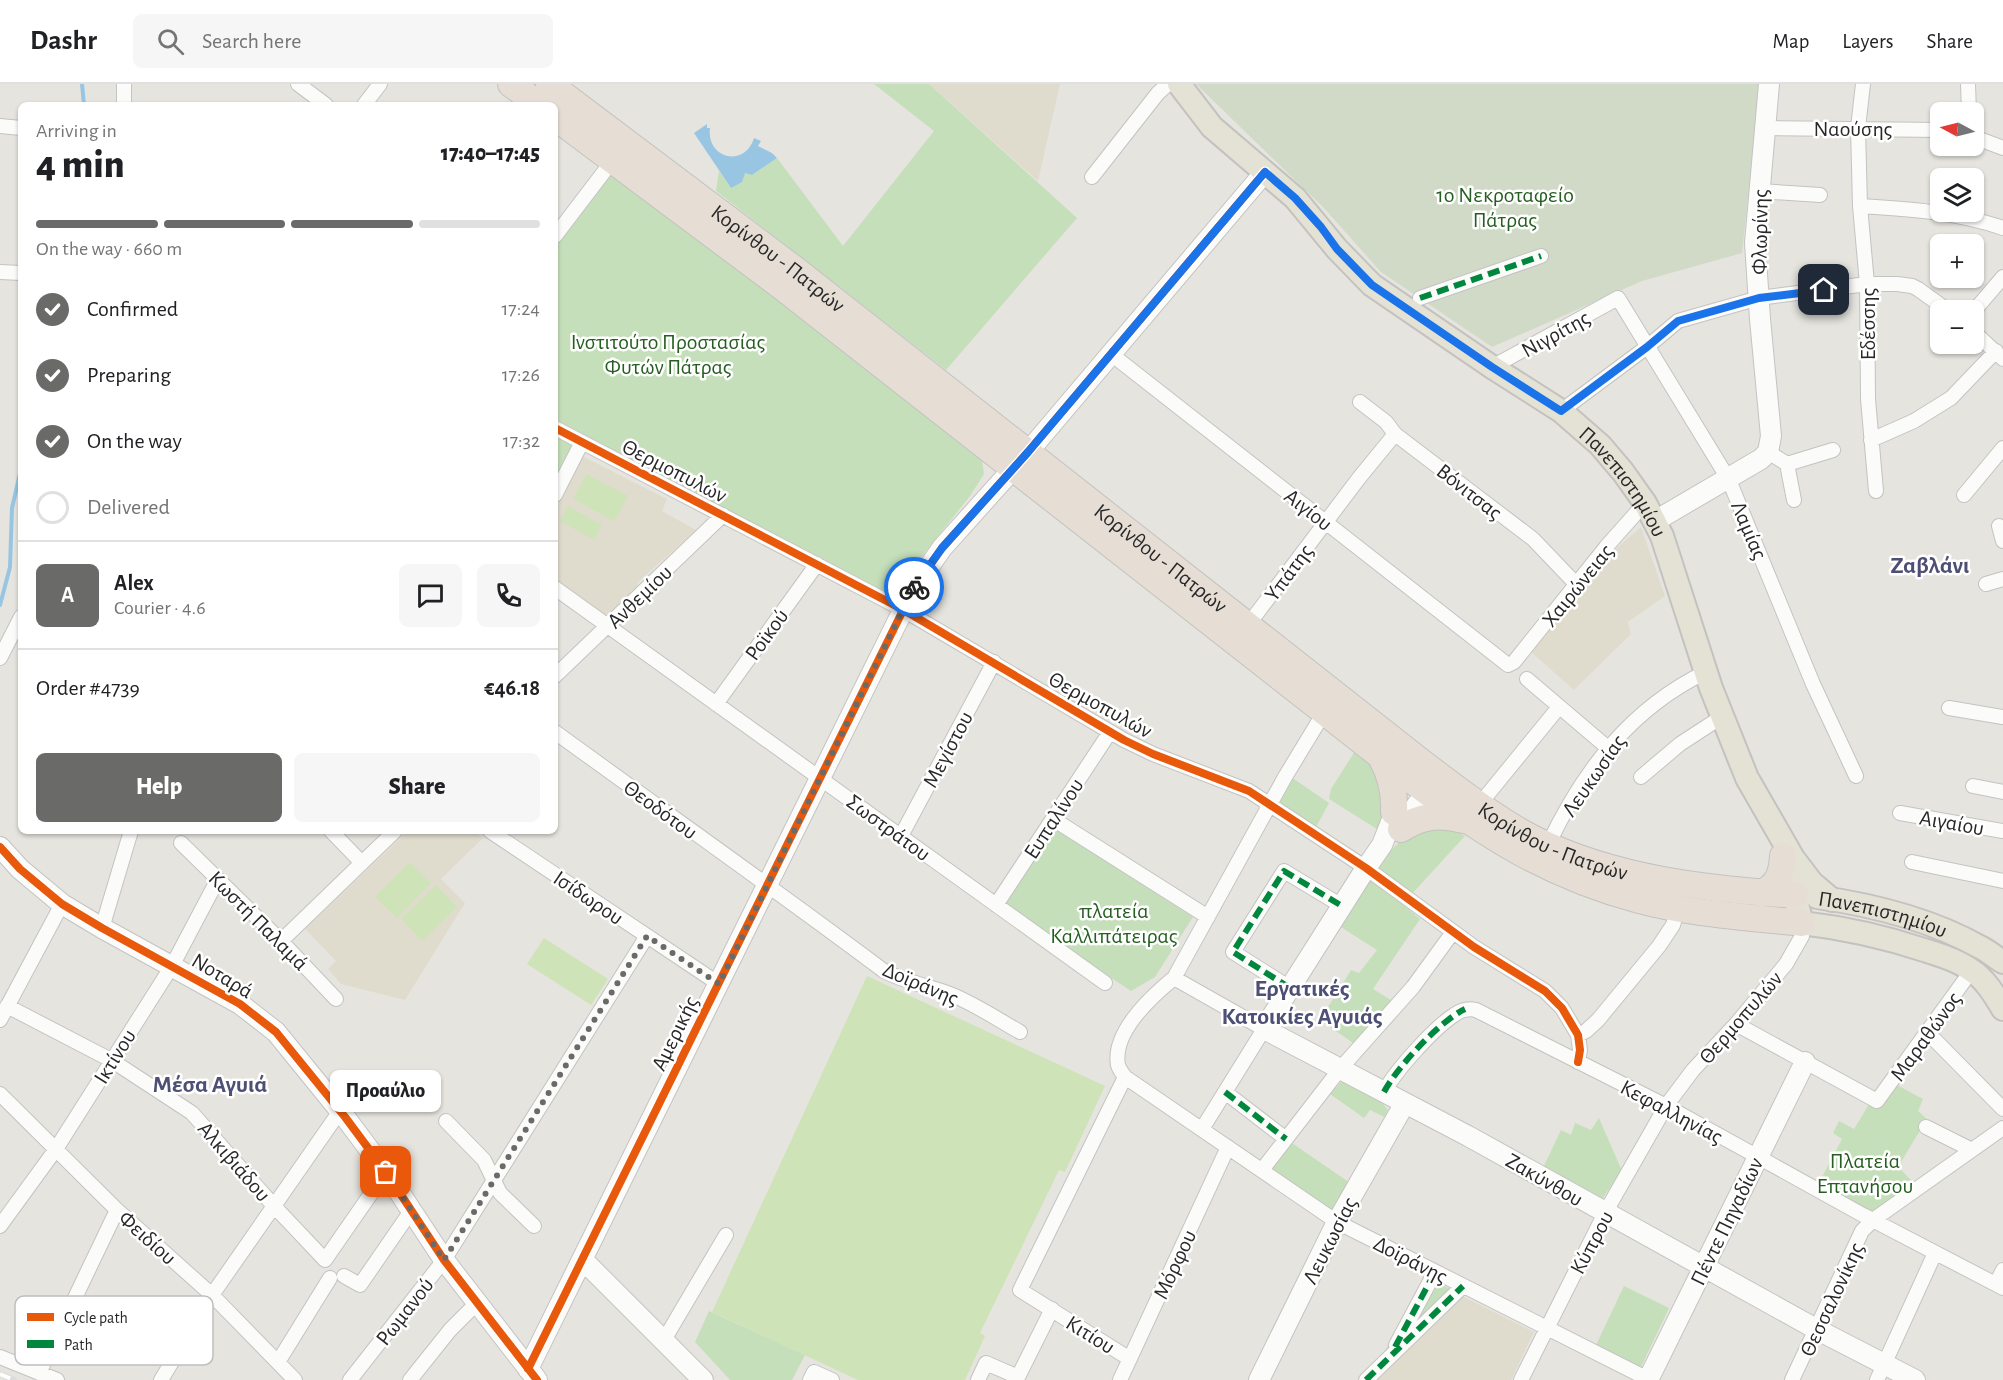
<!DOCTYPE html>
<meta charset="utf-8">
<style>
body{margin:0;font-family:"Alegreya Sans",sans-serif;background:#f6f6f6;color:#202124;height:100vh;display:flex;flex-direction:column;font-size:22px;white-space:nowrap}
*{box-sizing:border-box;margin:0}
p{font-size:20px;color:#757577}
.icon{flex:none;width:33px;height:33px;fill:none;stroke:currentColor;stroke-width:2;stroke-linecap:round;stroke-linejoin:round}
.map{position:relative;flex:1;overflow:hidden}
.side{position:absolute;left:18px;top:18px;width:540px;height:732px;display:flex;flex-direction:column;background:#fff;border-radius:9px;box-shadow:0 2px 4px #0004}
.side>*{flex:none}
.needle{width:39px;rotate:277deg}
.tools{position:absolute;left:1930px;top:18px;display:grid;gap:12px}
.tools a{display:grid;place-items:center;width:54px;height:54px;border-radius:9px;background:#fff;box-shadow:0 2px 4px #0004;font-size:30px}
.pin{position:absolute;display:grid;place-items:center;width:51px;height:51px;color:#fff;margin:-26px;border-radius:12px;box-shadow:0 3px 9px #0006}
.courier{position:absolute;display:grid;place-items:center;width:60px;height:60px;margin:-30px;border:4px solid #1a73e8;border-radius:50%;background:#fff;color:#222;box-shadow:0 2px 8px #0007}
.bubble{position:absolute;height:42px;border-radius:9px;background:#fff;box-shadow:0 2px 4px #0004;font-size:20px;font-weight:800;line-height:42px;text-align:center}
.summary em{font-style:normal;font-weight:800}
.summary div{display:flex;flex-direction:column-reverse}
.summary{display:flex;align-items:center;justify-content:space-between;height:102px;padding:0 18px}
h1{font-size:39px;font-weight:800;line-height:45px}
.bar{display:grid;grid-template-columns:repeat(4,1fr);gap:9px 6px;align-content:center;height:72px;padding:0 18px}
.bar i{height:8px;border-radius:4px;background:#e0e0e0}
.bar .on{background:#6a6a68}
.bar p{grid-column:span 4}
.line{display:flex;align-items:center;gap:15px;padding:0 18px;border-top:2px solid #e0e0e0}
.line div{flex:1}
.round{display:grid;place-items:center;flex:none;width:63px;height:63px;border-radius:9px;background:#f6f6f6}
ol{padding:0 18px;list-style:none}
li{display:flex;align-items:center;gap:18px;height:66px}
li p{margin-inline-start:auto}
li .icon{padding:6px;border-radius:50%;background:#6a6a68;color:#fff;stroke-width:4}
li:last-child{color:#757577}
li i{width:33px;height:33px;border:3px solid #e0e0e0;border-radius:50%}
.button{display:flex;gap:12px;margin-top:auto;padding:12px 18px}
.button a{flex:1;height:69px;border-radius:9px;background:#6a6a68;color:#fff;font-size:24px;font-weight:800;line-height:69px;text-align:center}
.button a+a{background:#f6f6f6;color:#202124}
header{display:flex;align-items:center;gap:36px;box-sizing:border-box;height:84px;padding:0 30px;background:#fff;border-bottom:2px solid #e0e0e0}
header strong{font-size:28px}
nav{display:flex;gap:33px;margin-inline-start:auto;font-size:21px}
.search{width:420px;height:54px;background:#f6f6f6;display:flex;align-items:center;gap:15px;box-sizing:border-box;padding:0 21px;border-radius:9px;color:#757577;font-size:22px}
.map>svg:first-child{display:block}
</style>
<header>
<strong>Dashr</strong>
<div class="search"><svg class="icon" aria-label="search" viewBox="0 0 24 24"><circle cx="10" cy="10" r="6"/><path d="M15 15l6 6"/></svg>Search here</div>
<nav><a>Map</a><a>Layers</a><a>Share</a></nav>
</header>
<div class="map">
<svg width="2003" height="1296" viewBox="0 0 2003 1296">
<rect width="100%" height="100%" fill="#e6e4de"/>
<path fill="#e0dccd" d="M 929,0 L 1060,0 L 1038,97 Z
M 580,371 L 667,415 L 662,427 L 696,446 L 638,498 L 637,504 L 605,535 L 555,498 L 555,411 Z
M 1641,443 L 1665,512 L 1628,538 L 1631,550 L 1574,606 L 1529,566 L 1604,475 Z
M 408,747 L 473,747 L 483,754 L 441,795 L 465,819 L 405,916 L 341,900 L 328,885 L 336,877 L 305,845 Z
M 1464,1213 L 1534,1248 L 1511,1296 L 1375,1296 Z"/>
<path fill="#c5dfba" d="M 874,0 L 929,0 L 1077,134 L 946,286 L 716,107 L 719,87 L 731,104 L 745,89 L 752,91 L 777,74 L 843,162 L 934,47 Z
M 614,86 L 982,377 L 984,390 L 970,412 L 910,487 L 896,510 L 890,512 L 555,335 L 555,164 Z
M 555,344 L 582,358 L 555,411 Z
M 1355,667 L 1374,682 L 1386,717 L 1380,747 L 1329,715 L 1331,705 Z
M 1291,693 L 1329,719 L 1315,745 L 1276,720 Z
M 1446,740 L 1465,752 L 1410,812 L 1372,783 L 1412,747 Z
M 1055,745 L 1193,833 L 1155,893 L 1131,907 L 1003,822 Z
M 1367,791 L 1420,835 L 1373,905 L 1394,918 L 1356,961 L 1320,936 L 1351,886 L 1359,889 L 1377,866 L 1336,840 Z
M 1343,996 L 1377,1013 L 1388,1026 L 1384,1033 L 1370,1026 L 1364,1034 L 1330,1010 Z
M 1895,1000 L 1923,1015 L 1918,1027 L 1927,1035 L 1898,1083 L 1914,1099 L 1870,1131 L 1823,1105 L 1820,1097 L 1842,1055 L 1833,1049 L 1839,1037 L 1854,1045 L 1871,1017 Z
M 1599,1034 L 1622,1087 L 1599,1119 L 1542,1086 L 1561,1046 L 1571,1051 L 1575,1039 L 1591,1046 Z
M 1286,1055 L 1356,1103 L 1337,1138 L 1262,1086 Z
M 1425,1191 L 1464,1213 L 1395,1277 L 1384,1269 Z
M 1624,1202 L 1669,1224 L 1641,1283 L 1596,1261 Z
M 709,1227 L 805,1271 L 792,1296 L 730,1296 L 695,1258 Z"/>
<path fill="#d1dac7" d="M 1196,0 L 1760,0 L 1742,169 L 1642,197 L 1492,263 L 1381,188 L 1324,124 Z"/>
<path fill="#cee3b8" d="M 586,390 L 628,412 L 614,437 L 573,415 Z
M 568,422 L 602,441 L 594,456 L 560,437 Z
M 410,778 L 431,799 L 397,834 L 375,813 Z
M 436,801 L 457,823 L 422,857 L 401,835 Z
M 544,854 L 608,895 L 591,921 L 527,880 Z
M 867,892 L 1105,1002 L 1065,1088 L 1059,1086 L 980,1249 L 985,1252 L 965,1296 L 858,1296 L 712,1228 Z"/>
<path fill="#98c6e2" d="M 707,40 L 707,44 L 710,44 C 706,75 745,84 754,54 L 761,57 L 758,62 L 772,69 L 777,74 L 752,91 L 745,89 L 742,98 L 731,104 L 694,49 Z"/>
<g fill="none" stroke-linecap="round" stroke-linejoin="round">
<path stroke="#98c6e2" stroke-width="4" d="M 82,0 L 84,21
M 0,521 L 10,483 L 12,424 L 21,385"/>
<g stroke="#c4c3c3" stroke-width="16">
<path id="street" d="M 298,0 L 326,21
M 1863,0 L 1858,44 L 1860,122 L 1867,200 L 1868,315 L 1876,407
M 1968,0 L 1969,28
M 124,21 L 124,0
M 364,21 L 380,0
M 0,42 L 21,44
M 1765,44 L 1941,46
M 1974,53 L 2003,64
M 1092,93 L 1158,9 L 1168,0
M 1759,107 L 1820,111
M 1860,122 C 1909,125 1956,128 2003,144
M 555,152 L 613,76
M 0,188 L 21,189
M 1420,214 L 1541,172
M 1974,227 L 2003,193
M 1974,248 L 2003,275
M 1111,270 L 1508,581 L 1514,578 L 1606,463 L 1645,419
M 1492,283 L 1618,214 L 1729,396 L 1813,600 L 1856,692
M 1360,318 L 1386,338 L 1395,350 L 1533,455 L 1576,500
M 1561,327 L 1647,263 L 1678,237 L 1759,214 L 1867,200 L 1897,200 L 1912,202 L 1918,205 L 1947,226
M 555,344 L 902,525 L 1124,656 L 1153,670 L 1249,707 L 1366,784 L 1474,863 L 1545,907 L 1562,924 L 1578,951 L 1580,966 L 1578,978
M 1871,356 L 1914,337 L 1951,314 L 1996,267
M 1768,368 L 1787,380 L 1794,416
M 1787,380 L 1833,366
M 555,411 L 582,358
M 1964,411 L 2003,364
M 1999,442 L 2003,457
M 1986,500 L 2003,495
M 555,504 L 1105,899
M 1248,541 L 1359,394 L 1395,350
M 0,574 L 21,533
M 555,592 L 723,431
M 1527,595 L 1608,664
M 716,620 L 817,480
M 1949,624 L 2003,633
M 1325,627 L 1285,693 L 1174,894 C 1152,912 1112,948 1118,981 C 1119,985 1122,989 1125,993 L 1337,1138 L 1650,1296
M 555,648 C 665,728 776,806 884,887 C 905,898 929,902 950,910 C 975,920 997,935 1020,948
M 1641,693 L 1680,660 L 1723,632
M 1973,702 L 2003,708
M 1479,721 L 1559,623
M 1900,729 L 2003,747
M 1053,735 L 1208,833
M 331,747 L 362,779
M 490,747 L 719,900
M 901,752 L 994,578
M 181,759 L 281,857 L 336,915
M 1548,761 C 1583,687 1631,624 1706,588
M 1912,778 L 2003,797
M 996,821 L 1110,648
M 102,844 L 131,747
M 281,857 L 395,747
M 1174,894 L 1264,945 L 1202,1045
M 1290,904 L 1233,868 L 1284,787 L 1342,822
M 7,922 L 111,976 L 192,1029 L 273,1121 L 325,1176 L 386,1088
M 0,936 L 62,820
M 1736,940 L 1877,1017 L 1972,886
M 1928,949 L 2003,1025
M 1578,951 L 1586,947 L 1598,936 L 1659,862 L 1673,841 L 1678,824
M 1125,993 L 1020,1206 L 1130,1275
M 1225,1008 L 1286,1055
M 1384,1008 C 1396,986 1433,945 1454,931 C 1461,926 1468,924 1476,926 L 1666,1022 L 1863,1131 L 2003,1204
M 0,1010 L 117,1126 L 212,1211 L 295,1296
M 446,1037 L 484,1076 L 500,1109 L 534,1142
M 1926,1043 L 1972,1066
M 1262,1086 L 1340,985 L 1413,903 L 1453,848
M 0,1142 L 56,1065 L 172,882 L 218,795
M 344,1192 L 360,1201 L 411,1127
M 1996,1200 L 2003,1186
M 664,1256 L 726,1151
M 1396,1261 L 1435,1188
M 0,1273 L 57,1296
M 278,1278 L 330,1194
M 39,1289 L 117,1126
M 161,1296 L 212,1211 L 340,1027
M 350,1296 L 444,1176 L 647,852
M 410,1296 L 450,1246 L 477,1219
M 810,1296 L 814,1288 L 832,1296
M 978,1296 L 986,1279 L 1018,1293 L 1052,1225
M 1120,1296 L 1228,1063
M 1366,1296 L 1463,1202
M 1521,1296 L 1605,1129 L 1666,1022 L 1693,986 L 1736,940 L 1786,880 L 1802,852 L 1802,839
M 1792,1296 L 1862,1147 L 1873,1136 L 2003,1044
M 1877,1296 L 1935,1169"/>
</g>
<g stroke="#c4c3c3" stroke-width="22">
<path id="secondary" d="M 1655,437 L 1761,375 L 1768,368 L 1771,352 L 1760,235 L 1755,159 L 1769,0
M 1397,723 L 1382,761 L 1366,784 L 1264,945 L 1468,1052 L 1816,1245 L 1915,1296
M 1400,745 L 1435,695
M 0,763 L 20,785 L 62,820 L 102,844 L 240,920 L 276,948 L 345,1033 L 386,1088 L 444,1176 L 537,1296
M 583,1176 L 703,1296
M 528,1285 L 914,504 L 942,464 L 1028,368 L 1265,88
M 1259,1296 L 1337,1138 L 1405,1019
M 1648,1296 L 1805,978"/>
</g>
<g stroke="#c3c2c0" stroke-width="26">
<g id="primary">
<path id="s1" d="M 1179,0 L 1212,43 L 1295,114 L 1337,165 L 1372,201 L 1492,283 L 1561,327 L 1600,361 L 1623,388 L 1645,419 L 1662,452 L 1711,604 L 1747,694 L 1793,774 L 1812,799 L 1832,816"/>
<path d="M 1790,795 L 1802,839 C 1845,844 1882,852 1924,866 C 1940,871 1957,876 1971,886 C 1985,895 1994,910 2003,925"/>
<path id="s2" d="M 1817,813 C 1873,821 1930,835 1980,863 C 1988,867 1995,873 2003,878"/>
</g>
</g>
<g stroke="#c3c2c0" stroke-width="28">
<g id="highway">
<path d="M 511,0 L 539,21"/>
<path id="s3" d="M 549,0 L 793,184 L 1425,681 C 1460,707 1495,735 1534,755 C 1615,795 1706,805 1795,811"/>
<path d="M 555,33 L 781,202 L 1414,698 C 1487,752 1549,792 1639,816 C 1691,830 1748,833 1802,839"/>
<path d="M 1381,673 C 1391,691 1395,708 1394,728"/>
<path d="M 1401,745 C 1422,731 1439,730 1463,736"/>
<path d="M 1761,809 C 1778,802 1782,789 1783,772"/>
</g>
</g>
<use href="#street" stroke="#fbfbfa" stroke-width="14"/>
<use href="#secondary" stroke="#fbfbfa" stroke-width="20"/>
<use href="#primary" stroke="#e4e2d4" stroke-width="22"/>
<use href="#highway" stroke="#e6ded4" stroke-width="26"/>
<g stroke="#dddcdd" stroke-width="6">
<path id="rail" d="M 0,1290 L 14,1296"/>
</g>
<use href="#rail" stroke="#fff" stroke-width="4" stroke-dasharray="11" stroke-linecap="butt"/>
<path stroke="#00873e" stroke-width="6" stroke-dasharray="12 6" stroke-linecap="butt" d="M 1420,214 L 1541,172
M 1290,904 L 1233,868 L 1284,787 L 1342,822
M 1225,1008 L 1286,1055
M 1384,1008 C 1397,983 1440,937 1465,925
M 1395,1263 L 1435,1188
M 1366,1296 L 1463,1202"/>
<g stroke="#fff" stroke-width="11">
<path id="cycleway" d="M 555,344 L 902,525 L 1124,656 L 1153,670 L 1249,707 L 1366,784 L 1474,863 L 1545,907 L 1562,924 L 1578,951 L 1580,966 L 1578,978
M 0,763 L 20,785 L 62,820 L 102,844 L 240,920 L 276,948 L 345,1033 L 386,1088 L 444,1176 L 537,1296
M 528,1285 L 914,504 L 942,464 L 1028,368 L 1265,88"/>
</g>
<use href="#cycleway" stroke="#e8590c" stroke-width="8"/>
</g>
<g fill="none" stroke-linecap="round" stroke-linejoin="round">
<path stroke="#6a6a68" stroke-width="6" stroke-dasharray="0 10.8" d="M 386,1088 L 444,1176 L 647,852 L 719,900 L 914,503"/>
<path stroke="#1a73e8" stroke-width="8" d="M 914,503 L 942,464 L 1028,368 L 1265,88 L 1295,114 L 1321,143 L 1337,165 L 1372,201 L 1492,283 L 1561,327 L 1647,263 L 1678,237 L 1759,214 L 1824,206"/>
</g>
<g text-anchor="middle" stroke-width="5" stroke-linejoin="round" paint-order="stroke">
<g font-size="22" fill="#282828" stroke="#fff">
<text x="1853" y="52">Ναούσης</text>
<text transform="translate(1759 148) rotate(-89)" y="8">Φλωρίνης</text>
<text dy="8" stroke="none"><textPath href="#s3" startOffset="288">Κορίνθου - Πατρών</textPath></text>
<text transform="translate(1867 240) rotate(-90)" y="8">Εδέσσης</text>
<text transform="translate(1555 249) rotate(-29)" y="8">Νιγρίτης</text>
<text transform="translate(675 386) rotate(27)" y="8">Θερμοπυλών</text>
<text dy="8" stroke="none"><textPath href="#s1" startOffset="602">Πανεπιστημίου</textPath></text>
<text transform="translate(1470 407) rotate(38)" y="8">Βόνιτσας</text>
<text transform="translate(1309 425) rotate(38)" y="8">Αιγίου</text>
<text transform="translate(1750 446) rotate(67)" y="8">Λαμίας</text>
<text dy="8" stroke="none"><textPath href="#s3" startOffset="774">Κορίνθου - Πατρών</textPath></text>
<text transform="translate(1288 488) rotate(-53)" y="8">Υπάτης</text>
<text transform="translate(1577 501) rotate(-51)" y="8">Χαιρώνειας</text>
<text transform="translate(639 512) rotate(-44)" y="8">Ανθεμίου</text>
<text transform="translate(766 550) rotate(-54)" y="8">Ροϊκού</text>
<text transform="translate(1101 620) rotate(29)" y="8">Θερμοπυλών</text>
<text transform="translate(947 665) rotate(-62)" y="8">Μεγίστου</text>
<text transform="translate(1593 691) rotate(-55)" y="8">Λευκωσίας</text>
<text transform="translate(661 725) rotate(36)" y="8">Θεοδότου</text>
<text transform="translate(1053 734) rotate(-57)" y="8">Ευπαλίνου</text>
<text transform="translate(1952 738) rotate(10)" y="8">Αιγαίου</text>
<text transform="translate(889 743) rotate(36)" y="8">Σωστράτου</text>
<text dy="8" stroke="none"><textPath href="#s3" startOffset="1260">Κορίνθου - Πατρών</textPath></text>
<text transform="translate(589 813) rotate(34)" y="8">Ισίδωρου</text>
<text dy="8" stroke="none"><textPath href="#s2" startOffset="68">Πανεπιστημίου</textPath></text>
<text transform="translate(259 836) rotate(45)" y="8">Κωστή Παλαμά</text>
<text transform="translate(223 891) rotate(31)" y="8">Νοταρά</text>
<text transform="translate(921 899) rotate(23)" y="8">Δοϊράνης</text>
<text transform="translate(1740 933) rotate(-49)" y="8">Θερμοπυλών</text>
<text transform="translate(674 949) rotate(-64)" y="8">Αμερικής</text>
<text transform="translate(1925 952) rotate(-54)" y="8">Μαραθώνος</text>
<text transform="translate(114 972) rotate(-58)" y="8">Ικτίνου</text>
<text transform="translate(1672 1027) rotate(28)" y="8">Κεφαλληνίας</text>
<text transform="translate(235 1077) rotate(49)" y="8">Αλκιβιάδου</text>
<text transform="translate(1545 1095) rotate(30)" y="8">Ζακύνθου</text>
<text transform="translate(1726 1137) rotate(-64)" y="8">Πέντε Πηγαδίων</text>
<text transform="translate(148 1153) rotate(42)" y="8">Φειδίου</text>
<text transform="translate(1329 1156) rotate(-63)" y="8">Λευκωσίας</text>
<text transform="translate(1591 1158) rotate(-62)" y="8">Κύπρου</text>
<text transform="translate(1411 1175) rotate(27)" y="8">Δοϊράνης</text>
<text transform="translate(1174 1180) rotate(-65)" y="8">Μόρφου</text>
<text transform="translate(1831 1215) rotate(-65)" y="8">Θεσσαλονίκης</text>
<text transform="translate(404 1227) rotate(-52)" y="8">Ρωμανού</text>
<text transform="translate(1091 1250) rotate(32)" y="8">Κιτίου</text>
</g>
<g font-size="22" fill="#255e20" stroke="#fff">
<text x="1505" y="118">1o Νεκροταφείο<tspan x="1505" dy="25">Πάτρας</tspan></text>
<text x="668" y="265">Ινστιτούτο Προστασίας<tspan x="668" dy="25">Φυτών Πάτρας</tspan></text>
<text x="1114" y="834">πλατεία<tspan x="1114" dy="25">Καλλιπάτειρας</tspan></text>
<text x="1865" y="1084">Πλατεία<tspan x="1865" dy="25">Επτανήσου</tspan></text>
</g>
<g font-size="24" font-weight="bold" fill="#4d4f74" stroke="#fff">
<text x="1930" y="489">Ζαβλάνι</text>
<text x="1302" y="912">Εργατικές<tspan x="1302" dy="28">Κατοικίες Αγυιάς</tspan></text>
<text x="210" y="1008">Μέσα Αγυιά</text>
</g>
</g>
<rect x="15" y="1212" width="198" height="69" rx="9" fill="#fff" stroke="#bebebe" stroke-width="1.5"/>
<rect x="27" y="1229" width="27" height="8" fill="#e8590c"/>
<rect x="27" y="1256" width="27" height="8" fill="#00873e"/>
<g font-size="16" fill="#282828">
<text x="64" y="1239">Cycle path</text>
<text x="64" y="1266">Path</text>
</g>
</svg>
<div class="tools">
<a><svg class="needle" viewBox="-14 -14 28 28"><path d="M0-13l5 13h-10z" fill="#e53935"/><path d="M0 13l5-13h-10z" fill="#757577"/></svg></a>
<a><svg class="icon" aria-label="layers" viewBox="0 0 24 24"><path d="M12 4l9 5-9 5-9-5zM3 14l9 5 9-5"/></svg></a>
<a>+</a>
<a>−</a>
</div>
<div class="pin" style="left:386px;top:1088px;background:#ea580c"><svg class="icon" aria-label="bag" viewBox="0 0 24 24"><path d="M5 8h14l-1 12H6zM9 8a3 3 0 0 1 6 0"/></svg></div>
<div class="pin" style="left:1824px;top:206px;background:#1f2937"><svg class="icon" aria-label="home" viewBox="0 0 24 24"><path d="M3 11l9-7 9 7M6 9v11h12V9"/></svg></div>
<div class="courier" style="left:914px;top:503px"><svg class="icon" aria-label="bike" viewBox="0 0 24 24"><circle cx="6" cy="16" r="4"/><circle cx="18" cy="16" r="4"/><path d="M6 16l4-8h5l3 8M10 8l3 8H6M13 5h3"/></svg></div>
<div class="bubble" style="left:330px;top:986px;width:111px">Προαύλιο</div>
<section class="side">
<div class="summary"><div><h1>4 min</h1><p>Arriving in</p></div><em>17:40–17:45</em></div>
<div class="bar"><i class="on"></i><i class="on"></i><i class="on"></i><i></i><p>On the way · 660 m</p></div>
<ol>
<li><svg class="icon" aria-label="check" viewBox="0 0 24 24"><path d="M5 12l5 5 9-10"/></svg>Confirmed<p>17:24</p></li>
<li><svg class="icon" aria-label="check" viewBox="0 0 24 24"><path d="M5 12l5 5 9-10"/></svg>Preparing<p>17:26</p></li>
<li><svg class="icon" aria-label="check" viewBox="0 0 24 24"><path d="M5 12l5 5 9-10"/></svg>On the way<p>17:32</p></li>
<li><i></i>Delivered</li>
</ol>
<div class="line" style="height:108px"><b class="round" style="background:#6a6a68;color:#fff">A</b><div><b>Alex</b><p>Courier · 4.6</p></div><a class="round"><svg class="icon" aria-label="chat" viewBox="0 0 24 24"><path d="M4 5h16v11H9l-5 4z"/></svg></a><a class="round"><svg class="icon" aria-label="phone" viewBox="0 0 24 24"><path d="M5 4h4l2 5-3 2q2 4 5 5l2-3 5 2v4C11 20 4 13 5 4z"/></svg></a></div>
<div class="line" style="height:78px"><div>Order #4739</div><b>€46.18</b></div>
<div class="button"><a>Help</a><a>Share</a></div>
</section>
</div>
